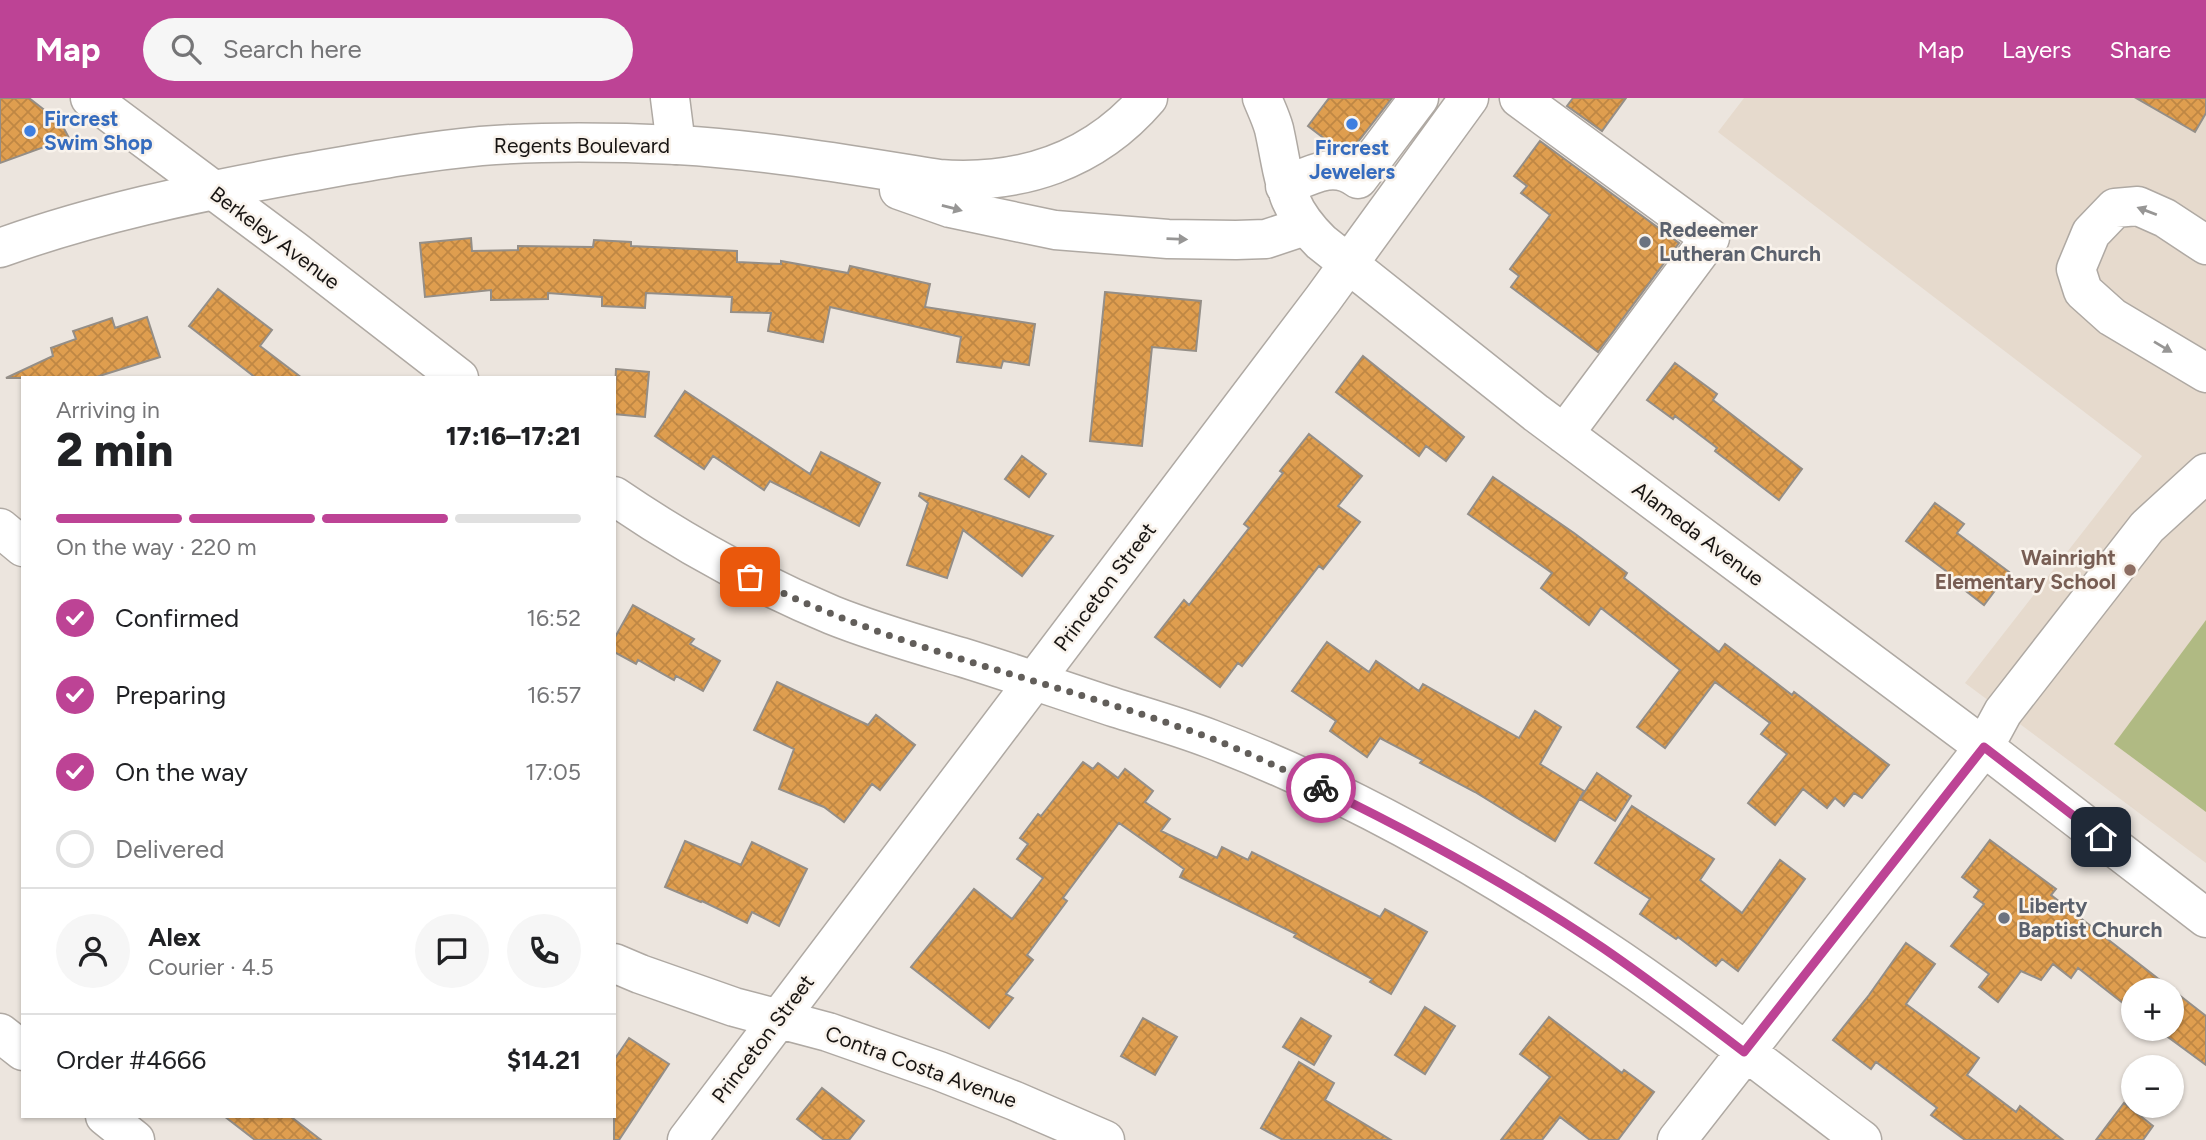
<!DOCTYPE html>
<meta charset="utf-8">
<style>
body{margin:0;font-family:Figtree,sans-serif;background:#f6f6f6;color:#202124;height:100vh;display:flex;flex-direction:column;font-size:26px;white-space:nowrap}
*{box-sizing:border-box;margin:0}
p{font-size:23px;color:#757577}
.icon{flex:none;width:38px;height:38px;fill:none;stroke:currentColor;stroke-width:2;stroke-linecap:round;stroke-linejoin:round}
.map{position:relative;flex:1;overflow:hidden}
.panel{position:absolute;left:21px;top:278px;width:595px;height:742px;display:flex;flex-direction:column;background:#fff;border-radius:0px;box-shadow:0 2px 5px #0004}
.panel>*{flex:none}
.buttons{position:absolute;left:2121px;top:880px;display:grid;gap:14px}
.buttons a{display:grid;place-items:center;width:63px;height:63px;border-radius:50%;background:#fff;box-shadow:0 2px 5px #0004;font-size:35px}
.pin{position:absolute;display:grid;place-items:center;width:60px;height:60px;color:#fff;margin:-30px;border-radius:14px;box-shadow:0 4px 10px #0006}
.courier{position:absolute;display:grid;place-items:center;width:70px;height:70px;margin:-35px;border:5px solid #bd4395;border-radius:50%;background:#fff;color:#222;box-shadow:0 2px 9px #0007}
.head em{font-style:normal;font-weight:800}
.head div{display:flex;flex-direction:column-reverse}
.head{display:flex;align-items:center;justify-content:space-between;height:119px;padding:0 35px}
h1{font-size:46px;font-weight:800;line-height:52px}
.bar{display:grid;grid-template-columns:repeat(4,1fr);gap:10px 7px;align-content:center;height:84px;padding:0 35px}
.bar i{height:9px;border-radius:5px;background:#e0e0e0}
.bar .on{background:#bd4395}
.bar p{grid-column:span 4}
.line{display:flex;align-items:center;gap:18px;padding:0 35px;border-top:2px solid #e0e0e0}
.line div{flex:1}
.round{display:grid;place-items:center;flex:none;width:74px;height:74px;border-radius:37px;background:#f6f6f6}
ol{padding:0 35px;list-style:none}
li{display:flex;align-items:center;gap:21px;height:77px}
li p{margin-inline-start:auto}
li .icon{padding:7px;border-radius:50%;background:#bd4395;color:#fff;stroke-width:4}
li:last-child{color:#757577}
li i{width:38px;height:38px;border:4px solid #e0e0e0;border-radius:50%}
header{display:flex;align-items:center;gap:42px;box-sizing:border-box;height:98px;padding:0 35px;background:#bd4395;color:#fff}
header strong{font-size:33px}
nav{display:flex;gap:38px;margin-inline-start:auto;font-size:24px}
.search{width:490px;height:63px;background:#f6f6f6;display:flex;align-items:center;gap:18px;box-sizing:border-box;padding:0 24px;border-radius:38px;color:#757577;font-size:26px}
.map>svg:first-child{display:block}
</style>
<header>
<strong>Map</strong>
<div class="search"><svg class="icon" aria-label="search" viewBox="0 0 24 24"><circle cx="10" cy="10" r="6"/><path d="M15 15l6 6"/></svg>Search here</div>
<nav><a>Map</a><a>Layers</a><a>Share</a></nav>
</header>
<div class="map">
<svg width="2206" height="1042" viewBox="0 0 2206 1042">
<defs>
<pattern id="building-cross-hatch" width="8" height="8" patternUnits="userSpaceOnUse" patternTransform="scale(1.75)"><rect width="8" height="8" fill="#df9e4f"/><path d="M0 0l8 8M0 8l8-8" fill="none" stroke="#bf8744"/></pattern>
</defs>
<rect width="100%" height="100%" fill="#ece5de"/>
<path fill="#e6dacd" d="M 1744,0 L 2206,0 L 2206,765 L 1965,585 L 2142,358 L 1718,34 Z"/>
<path fill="#b0ba83" d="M 2206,522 L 2206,714 L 2114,646 Z"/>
<path fill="url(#building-cross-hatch)" stroke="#948e87" stroke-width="2" d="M 0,0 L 29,0 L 61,25 L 69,40 L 0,65 Z
M 1329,0 L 1392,0 L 1351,53 L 1338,51 L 1308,28 Z
M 1573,0 L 1626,0 L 1602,33 L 1567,8 Z
M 2136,0 L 2206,0 L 2206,15 L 2195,34 Z
M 1540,43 L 1679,145 L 1598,254 L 1511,189 L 1519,178 L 1510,171 L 1550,117 L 1521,95 L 1527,88 L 1514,78 Z
M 471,140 L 472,153 L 518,152 L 518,148 L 593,149 L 594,142 L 631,144 L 631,148 L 737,153 L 737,164 L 781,166 L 781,163 L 848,175 L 850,168 L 930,186 L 925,209 L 1035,226 L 1029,267 L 1003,263 L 1001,270 L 957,264 L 961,239 L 830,209 L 823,244 L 768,233 L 771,215 L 731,214 L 732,199 L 646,195 L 645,210 L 602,208 L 602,199 L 548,195 L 548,201 L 491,202 L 491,192 L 425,199 L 420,145 Z
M 218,191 L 272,232 L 260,248 L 302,280 L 256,280 L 189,228 Z
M 1105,194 L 1201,203 L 1196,253 L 1152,249 L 1142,348 L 1090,343 Z
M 147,219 L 160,259 L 93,280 L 6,280 L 53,258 L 51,250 L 76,241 L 73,233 L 112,220 L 115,230 Z
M 1363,258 L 1464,339 L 1446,363 L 1426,348 L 1419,358 L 1336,294 Z
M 1675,265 L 1717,296 L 1713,302 L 1802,371 L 1779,402 L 1715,353 L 1717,350 L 1675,318 L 1673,321 L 1647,302 Z
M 616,271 L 649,274 L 645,319 L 614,316 Z
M 685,293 L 810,376 L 821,354 L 880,385 L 859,428 L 770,383 L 764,392 L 713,358 L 704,371 L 655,338 Z
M 1309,336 L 1362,378 L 1338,408 L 1360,424 L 1323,471 L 1319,468 L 1242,568 L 1238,565 L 1220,589 L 1155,539 L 1184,502 L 1189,507 L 1249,430 L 1244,426 L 1283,375 L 1280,373 Z
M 1022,358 L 1046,376 L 1029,399 L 1005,381 Z
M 1493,379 L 1574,435 L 1627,475 L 1624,480 L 1719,554 L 1725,546 L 1792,597 L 1794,594 L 1889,667 L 1862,700 L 1854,695 L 1844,708 L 1835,700 L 1827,710 L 1803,691 L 1775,727 L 1748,705 L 1787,656 L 1761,636 L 1770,625 L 1715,584 L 1665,650 L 1637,629 L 1680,572 L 1601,510 L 1589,527 L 1541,490 L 1552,475 L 1468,416 Z
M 920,395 L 1053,438 L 1022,478 L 963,432 L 947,480 L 907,467 L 928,405 L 919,398 Z
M 1935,405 L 1964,426 L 1957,435 L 2009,474 L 1984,507 L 1944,476 L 1946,473 L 1906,443 Z
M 633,507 L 694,541 L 690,546 L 720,563 L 703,593 L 676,578 L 674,582 L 638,562 L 636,566 L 614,554 L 614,541 Z
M 1327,544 L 1369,574 L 1376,563 L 1419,593 L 1423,586 L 1519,640 L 1535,613 L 1561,629 L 1540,666 L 1584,693 L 1555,743 L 1475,694 L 1420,665 L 1422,662 L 1380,640 L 1367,659 L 1330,633 L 1336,623 L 1292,593 Z
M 777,584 L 868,627 L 876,617 L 915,647 L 880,692 L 872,686 L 844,724 L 824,709 L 779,691 L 794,651 L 754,632 Z
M 1083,664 L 1093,671 L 1098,665 L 1118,680 L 1125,671 L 1153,693 L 1145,704 L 1170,721 L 1161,733 L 1217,760 L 1222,749 L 1248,762 L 1252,754 L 1380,819 L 1385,811 L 1427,834 L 1391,896 L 1370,884 L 1372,881 L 1294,839 L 1296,836 L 1180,779 L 1184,771 L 1119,725 L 1063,800 L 1067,803 L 1027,857 L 1033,862 L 1006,896 L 1013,900 L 989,930 L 911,869 L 974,791 L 1012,821 L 1043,780 L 1017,761 L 1028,746 L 1020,740 L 1038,716 L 1041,718 Z
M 1597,675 L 1631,698 L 1615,723 L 1580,701 Z
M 1632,708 L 1714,761 L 1700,782 L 1742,815 L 1780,762 L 1805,781 L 1738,873 L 1722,861 L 1716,868 L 1678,839 L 1676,841 L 1640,816 L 1650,801 L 1595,765 Z
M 1990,742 L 2056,791 L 2051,797 L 2206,918 L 2206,967 L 2157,931 L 2172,931 L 2172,892 L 2133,892 L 2133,913 L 2078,870 L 2071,880 L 2053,866 L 2041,882 L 2021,873 L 1998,904 L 1979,889 L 1989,876 L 1951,848 L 1984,806 L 1974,799 L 1979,792 L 1962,779 Z
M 685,743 L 741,767 L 752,744 L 807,771 L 779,828 L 752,814 L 747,825 L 702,803 L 701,804 L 665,789 Z
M 1906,845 L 1935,866 L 1906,906 L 1979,960 L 1967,977 L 2016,1014 L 2020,1008 L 2063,1042 L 1965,1042 L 1931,1017 L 1937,1010 L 1876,964 L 1871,971 L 1833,942 L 1869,897 Z
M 1425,909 L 1455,928 L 1425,976 L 1395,957 Z
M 1549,919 L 1622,975 L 1624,972 L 1654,994 L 1618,1042 L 1590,1042 L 1560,1019 L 1542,1042 L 1501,1042 L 1550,979 L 1520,956 Z
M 1143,920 L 1177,939 L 1155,977 L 1121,958 Z
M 1301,920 L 1331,938 L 1314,967 L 1283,949 Z
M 629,940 L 669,966 L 619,1042 L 614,1042 L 614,962 Z
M 1299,964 L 1334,985 L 1325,1002 L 1391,1042 L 1283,1042 L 1261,1030 Z
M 822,990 L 864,1023 L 849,1042 L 824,1042 L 797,1021 Z
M 2124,1005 L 2153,1028 L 2143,1042 L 2096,1042 Z
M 224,1018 L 290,1018 L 321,1042 L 255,1042 Z"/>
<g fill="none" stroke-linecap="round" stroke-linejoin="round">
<g stroke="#afa9a3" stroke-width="41">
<path id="minor" d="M 90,0 L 295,153 L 459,280
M 670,0 L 676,47
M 1262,0 C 1266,10 1271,20 1274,31 C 1285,80 1282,106 1321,144 L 1536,315 L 1984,649 L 2206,820
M 1519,0 L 1710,140 L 1564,336
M 1285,88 C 1309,78 1334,62 1358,81 L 1419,0
M 2206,147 L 2165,120 L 2138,108 L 2115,110 L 2091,135 L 2076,171 L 2083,193 L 2112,219 L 2206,275
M 614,398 C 683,445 755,485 832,517 C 874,534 917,546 961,559 C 1013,575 1064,593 1116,610 C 1148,620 1180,629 1211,641 C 1346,692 1479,768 1599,848 C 1690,908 1775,977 1862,1042
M 0,430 L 23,449
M 614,865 L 640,876 L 734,909 L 828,934 L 939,973 L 1015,1003 L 1105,1042
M 0,935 L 23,953
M 105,1018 L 135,1042
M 687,1042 L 1323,201 L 1469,0
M 1677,1042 L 1984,649 L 2003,614 L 2147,429 L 2206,375"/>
</g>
<g stroke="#afa9a3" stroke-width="41">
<path id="major" d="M 899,92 L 950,110 L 1055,132 L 1168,141 L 1236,142 L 1266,141 L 1305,128
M 0,150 C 94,116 194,95 292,77 C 355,66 417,54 481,48 C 544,43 613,44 677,47 C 765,52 852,67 939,81 C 1021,87 1094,63 1148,0"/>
</g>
<use href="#minor" stroke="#fff" stroke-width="38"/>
<use href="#major" stroke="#fff" stroke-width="38"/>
</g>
<defs><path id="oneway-solid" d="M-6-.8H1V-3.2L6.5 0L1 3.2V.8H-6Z" transform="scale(1.75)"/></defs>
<g fill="#979695">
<use href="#oneway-solid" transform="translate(952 110) rotate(15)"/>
<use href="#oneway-solid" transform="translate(2147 113) rotate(-159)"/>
<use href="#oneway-solid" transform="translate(1177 141) rotate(2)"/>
<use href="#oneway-solid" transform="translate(2163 249) rotate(31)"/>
</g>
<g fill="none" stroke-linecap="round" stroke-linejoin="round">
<path stroke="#625e5a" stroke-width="7" stroke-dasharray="0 12.6" d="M 750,479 C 895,553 1057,583 1210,640 C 1247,654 1285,672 1321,690"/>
<path stroke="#bd4395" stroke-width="9" d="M 1321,690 C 1418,737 1513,789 1603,850 C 1651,883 1697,918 1744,954 L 1984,649 L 2101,739"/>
</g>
<g fill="#3f7fe0" stroke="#f9f3ec" stroke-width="2.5">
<circle cx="1352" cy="26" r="7"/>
<circle cx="30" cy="33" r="7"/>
</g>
<g fill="#6b7280" stroke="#f9f3ec" stroke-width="2.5">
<circle cx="1645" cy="144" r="7"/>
<circle cx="2004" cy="820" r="7"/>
</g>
<circle fill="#8d6e63" stroke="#f9f3ec" stroke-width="2.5" cx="2130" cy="472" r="7"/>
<g text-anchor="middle" stroke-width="5" stroke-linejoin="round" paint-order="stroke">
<g font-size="21" font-weight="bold" fill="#366cbe" stroke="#f9f3ec" text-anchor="start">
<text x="44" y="28">Fircrest<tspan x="44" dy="24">Swim Shop</tspan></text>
<text x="1352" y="57" text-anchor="middle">Fircrest<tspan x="1352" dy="24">Jewelers</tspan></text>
</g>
<g font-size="21" fill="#181513" stroke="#f9f3ec">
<text x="582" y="55">Regents Boulevard</text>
<text transform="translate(275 140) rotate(37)" y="7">Berkeley Avenue</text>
<text transform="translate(1698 436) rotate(37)" y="7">Alameda Avenue</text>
<text transform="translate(1105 489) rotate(-53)" y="7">Princeton Street</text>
<text transform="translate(763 941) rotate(-53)" y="7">Princeton Street</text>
<text transform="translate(921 969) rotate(20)" y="7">Contra Costa Avenue</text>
</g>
<g font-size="21" font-weight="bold" fill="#5b616d" stroke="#f9f3ec" text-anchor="start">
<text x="1659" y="139">Redeemer<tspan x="1659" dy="24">Lutheran Church</tspan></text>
<text x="2018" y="815">Liberty<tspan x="2018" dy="24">Baptist Church</tspan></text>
</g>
<g font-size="21" font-weight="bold" fill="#785e54" stroke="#f9f3ec" text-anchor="end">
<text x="2116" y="467">Wainright<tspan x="2116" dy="24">Elementary School</tspan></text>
</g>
</g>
</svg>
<div class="buttons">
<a>+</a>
<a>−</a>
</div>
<div class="pin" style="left:750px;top:479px;background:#ea580c"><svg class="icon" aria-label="bag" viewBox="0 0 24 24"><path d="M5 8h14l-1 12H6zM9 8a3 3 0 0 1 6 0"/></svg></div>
<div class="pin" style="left:2101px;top:739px;background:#1f2937"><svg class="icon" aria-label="home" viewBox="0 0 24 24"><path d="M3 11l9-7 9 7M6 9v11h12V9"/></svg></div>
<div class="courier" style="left:1321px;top:690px"><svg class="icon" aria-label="bike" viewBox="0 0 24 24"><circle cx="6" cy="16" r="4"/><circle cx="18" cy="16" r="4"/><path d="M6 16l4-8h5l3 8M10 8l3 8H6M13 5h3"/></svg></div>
<section class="panel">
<div class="head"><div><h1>2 min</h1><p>Arriving in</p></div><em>17:16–17:21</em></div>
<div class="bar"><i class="on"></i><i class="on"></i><i class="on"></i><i></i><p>On the way · 220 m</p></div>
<ol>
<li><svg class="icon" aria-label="check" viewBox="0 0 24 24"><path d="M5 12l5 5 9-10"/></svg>Confirmed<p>16:52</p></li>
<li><svg class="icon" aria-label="check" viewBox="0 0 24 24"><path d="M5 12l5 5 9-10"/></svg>Preparing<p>16:57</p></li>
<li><svg class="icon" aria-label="check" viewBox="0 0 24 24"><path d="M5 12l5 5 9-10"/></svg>On the way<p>17:05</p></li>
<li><i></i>Delivered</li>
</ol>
<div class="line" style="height:126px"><a class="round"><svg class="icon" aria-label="person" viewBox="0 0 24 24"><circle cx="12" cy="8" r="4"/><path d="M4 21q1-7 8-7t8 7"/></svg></a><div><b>Alex</b><p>Courier · 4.5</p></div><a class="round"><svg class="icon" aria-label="chat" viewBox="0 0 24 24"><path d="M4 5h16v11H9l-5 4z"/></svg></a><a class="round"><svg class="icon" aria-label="phone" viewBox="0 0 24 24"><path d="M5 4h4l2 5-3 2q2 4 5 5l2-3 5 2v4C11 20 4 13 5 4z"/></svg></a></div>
<div class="line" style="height:91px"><div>Order #4666</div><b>$14.21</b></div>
</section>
</div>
